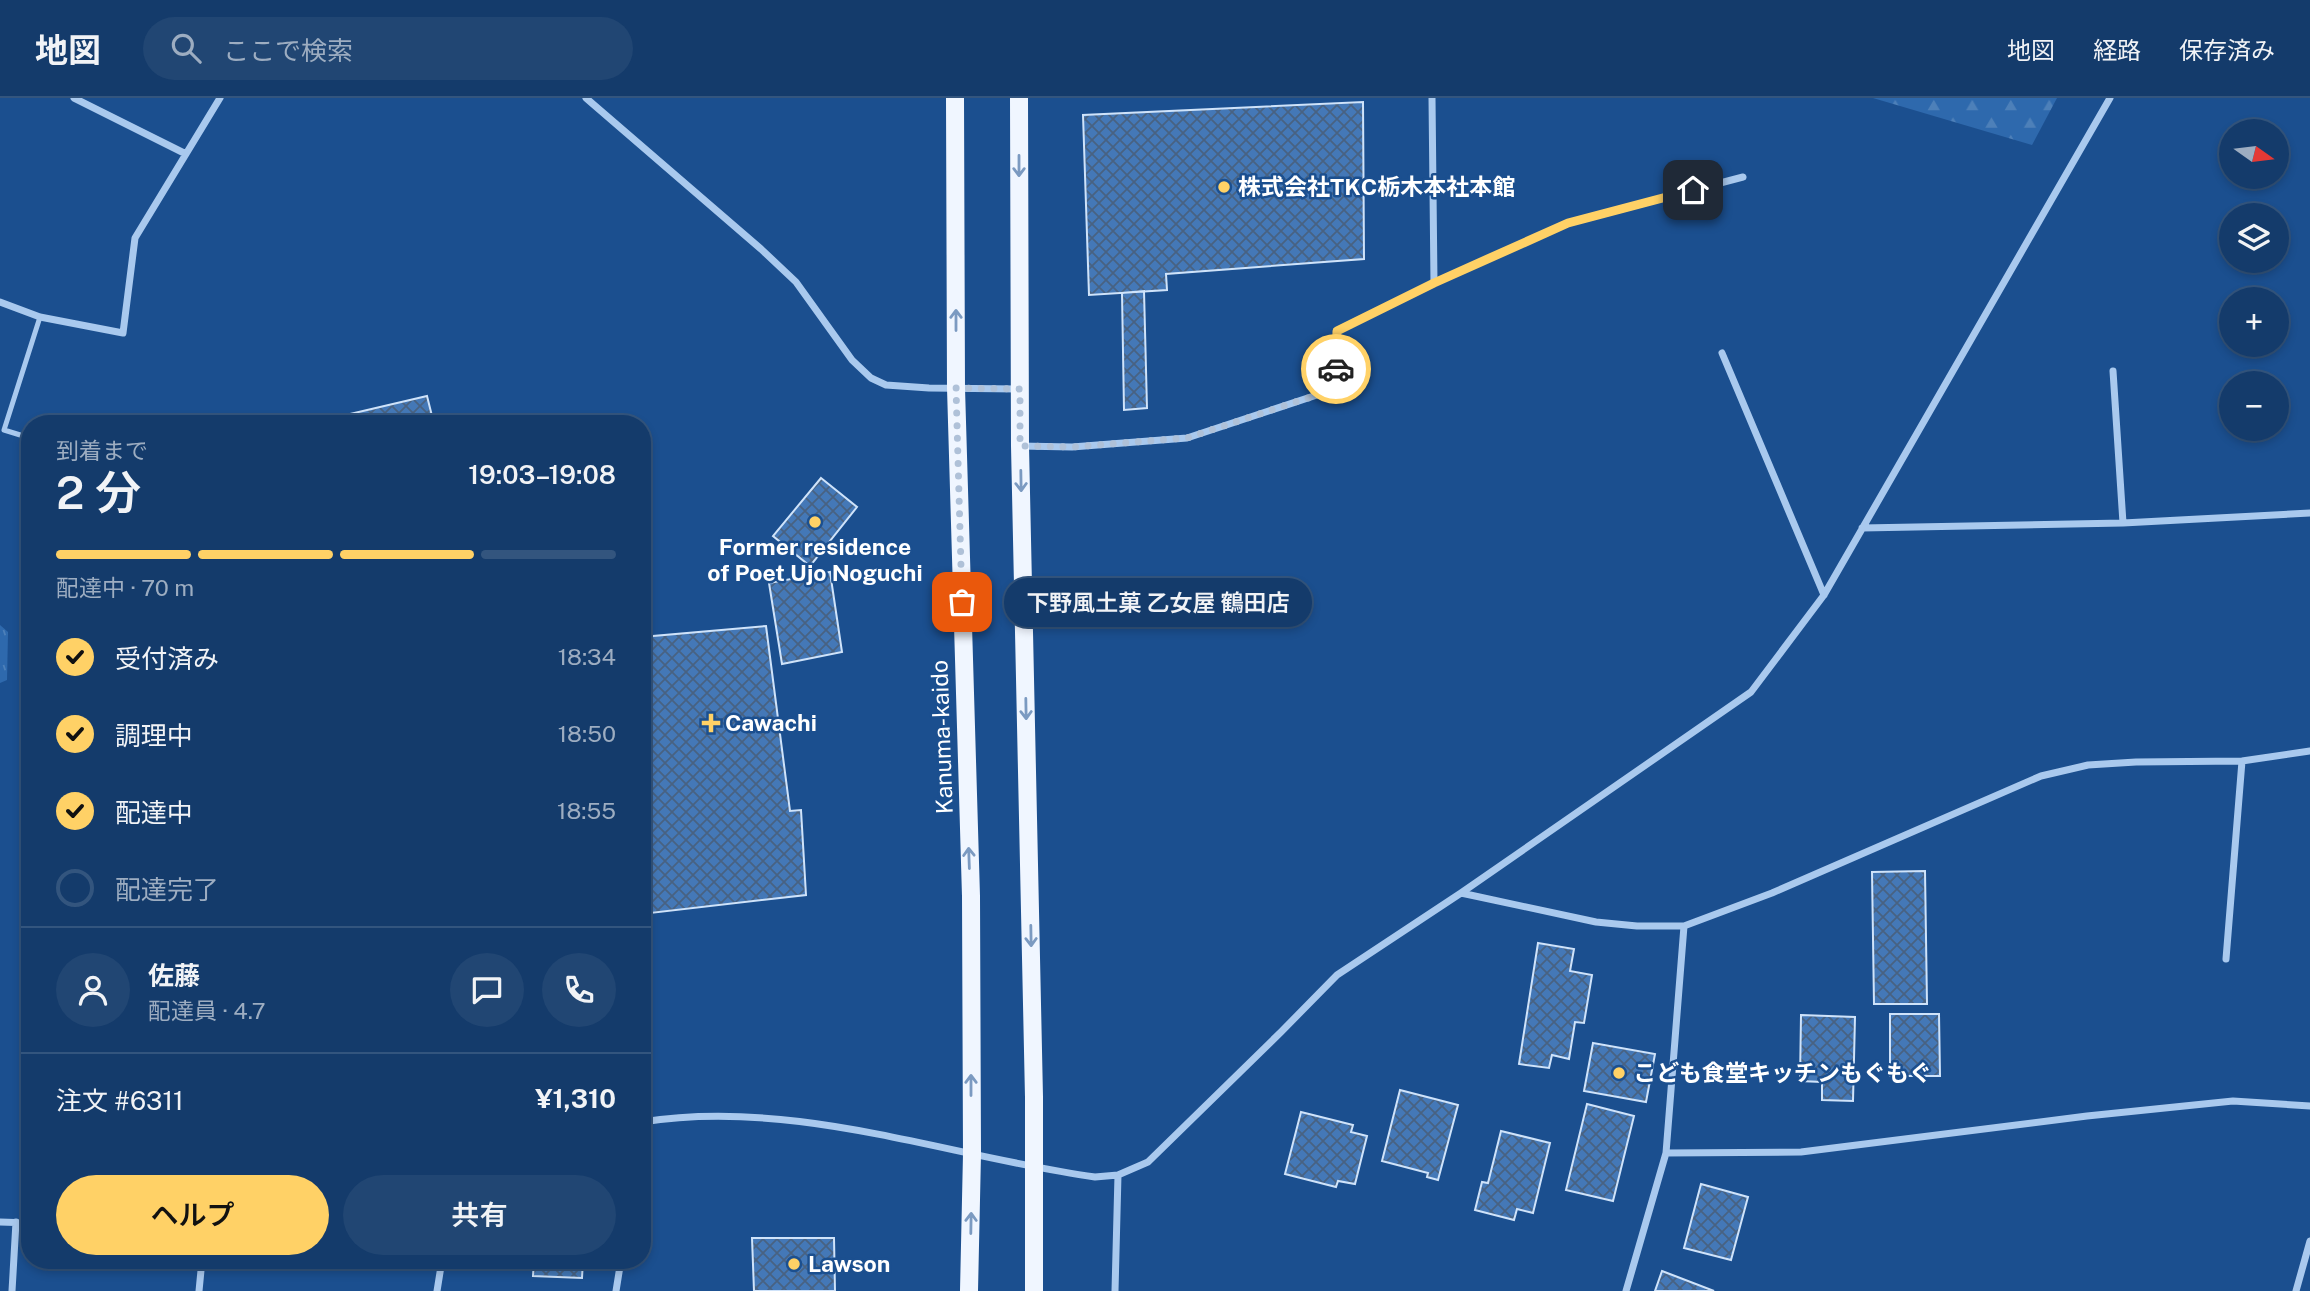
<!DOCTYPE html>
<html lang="ja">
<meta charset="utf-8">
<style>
body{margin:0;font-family:"Public Sans","Noto Sans JP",sans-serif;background:#214673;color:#f1f3f6;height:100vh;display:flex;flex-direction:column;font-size:26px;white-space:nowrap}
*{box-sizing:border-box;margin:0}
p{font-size:23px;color:#9dadc1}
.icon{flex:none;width:38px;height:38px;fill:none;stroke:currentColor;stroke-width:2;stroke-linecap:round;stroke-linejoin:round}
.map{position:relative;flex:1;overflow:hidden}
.side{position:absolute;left:21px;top:317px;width:630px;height:854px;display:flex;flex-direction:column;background:#143b6b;border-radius:28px;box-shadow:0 4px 10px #0003,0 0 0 2px #33557e}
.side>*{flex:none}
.needle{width:46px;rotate:104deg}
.tools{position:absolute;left:2219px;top:21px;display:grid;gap:14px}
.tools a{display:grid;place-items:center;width:70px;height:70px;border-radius:50%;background:#143b6b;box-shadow:0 4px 10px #0003,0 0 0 2px #33557e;font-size:35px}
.pin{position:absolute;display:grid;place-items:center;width:60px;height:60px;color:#fff;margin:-30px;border-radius:14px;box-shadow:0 4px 10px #0006}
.courier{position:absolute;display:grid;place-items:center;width:70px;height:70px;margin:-35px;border:5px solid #ffd166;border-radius:50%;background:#fff;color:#222;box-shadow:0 2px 9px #0007}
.bubble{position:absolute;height:49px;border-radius:24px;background:#143b6b;box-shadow:0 4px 10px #0003,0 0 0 2px #33557e;font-size:23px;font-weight:600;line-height:49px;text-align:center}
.summary em{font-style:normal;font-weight:600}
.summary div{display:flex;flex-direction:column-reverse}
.summary{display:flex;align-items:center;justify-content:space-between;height:119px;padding:0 35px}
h1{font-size:46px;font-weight:600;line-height:52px}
.bar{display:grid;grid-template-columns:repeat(4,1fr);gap:10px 7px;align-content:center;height:84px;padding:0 35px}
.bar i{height:9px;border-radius:5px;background:#33557e}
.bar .current{background:#ffd166}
.bar p{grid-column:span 4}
.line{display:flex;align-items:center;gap:18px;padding:0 35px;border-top:2px solid #33557e}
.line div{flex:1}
.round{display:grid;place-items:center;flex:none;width:74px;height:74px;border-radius:37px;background:#214673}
ol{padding:0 35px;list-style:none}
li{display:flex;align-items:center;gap:21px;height:77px}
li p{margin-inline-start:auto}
li .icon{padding:7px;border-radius:50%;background:#ffd166;color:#111;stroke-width:4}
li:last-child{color:#9dadc1}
li i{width:38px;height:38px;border:4px solid #33557e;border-radius:50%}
.button{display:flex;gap:14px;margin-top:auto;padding:14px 35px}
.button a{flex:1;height:80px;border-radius:42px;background:#ffd166;color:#111;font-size:28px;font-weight:600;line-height:80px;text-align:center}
.button a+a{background:#214673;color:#f1f3f6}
header{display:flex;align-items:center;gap:42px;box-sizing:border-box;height:98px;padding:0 35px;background:#143b6b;border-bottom:2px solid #33557e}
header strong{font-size:33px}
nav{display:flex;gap:38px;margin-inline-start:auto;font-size:24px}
.search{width:490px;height:63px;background:#214673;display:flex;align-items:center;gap:18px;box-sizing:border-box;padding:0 24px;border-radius:38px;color:#9dadc1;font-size:26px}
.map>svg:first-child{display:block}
</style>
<header>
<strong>地図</strong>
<div class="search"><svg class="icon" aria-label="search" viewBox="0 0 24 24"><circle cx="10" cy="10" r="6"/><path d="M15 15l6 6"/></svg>ここで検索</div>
<nav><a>地図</a><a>経路</a><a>保存済み</a></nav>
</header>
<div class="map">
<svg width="2310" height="1193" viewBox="0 0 2310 1193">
<defs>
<pattern id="grass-tufts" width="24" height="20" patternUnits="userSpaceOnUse" patternTransform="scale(1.75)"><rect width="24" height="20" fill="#2e69ad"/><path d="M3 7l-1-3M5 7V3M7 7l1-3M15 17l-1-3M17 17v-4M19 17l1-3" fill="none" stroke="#4d80b9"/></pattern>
<pattern id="forest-firs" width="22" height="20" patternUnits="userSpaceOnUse" patternTransform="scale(1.75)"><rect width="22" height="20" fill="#2e69ad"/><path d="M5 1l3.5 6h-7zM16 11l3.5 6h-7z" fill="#4d80b9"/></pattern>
<pattern id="building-cross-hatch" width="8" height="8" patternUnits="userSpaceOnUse" patternTransform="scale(1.75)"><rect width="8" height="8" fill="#4478b7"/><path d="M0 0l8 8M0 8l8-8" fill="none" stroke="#486282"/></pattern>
</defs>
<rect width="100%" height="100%" fill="#1b4f8f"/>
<path fill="url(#grass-tufts)" d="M 0,527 L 8,534 L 7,582 L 0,585 Z"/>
<path fill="url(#forest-firs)" d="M 1873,0 L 2057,0 L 2032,47 Z"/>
<path fill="url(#building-cross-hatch)" stroke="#cfe3fa" stroke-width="2" d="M 1363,4 L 1364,161 L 1166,176 L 1167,192 L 1089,197 L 1083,17 Z
M 1144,193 L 1147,310 L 1124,312 L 1122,195 Z
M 427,298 L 434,326 L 352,326 L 350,316 Z
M 821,380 L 857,409 L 810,468 L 773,438 Z
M 830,474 L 842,554 L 782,566 L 769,485 Z
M 766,528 L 790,713 L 801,712 L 806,797 L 642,816 L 642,539 Z
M 1925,773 L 1927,906 L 1874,906 L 1872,774 Z
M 1538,845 L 1574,851 L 1570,873 L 1592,877 L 1584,925 L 1575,924 L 1569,961 L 1552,957 L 1549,970 L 1519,966 Z
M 1890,916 L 1939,916 L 1940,978 L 1890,978 Z
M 1801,917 L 1855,919 L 1853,1003 L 1822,1002 L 1822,984 L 1800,983 Z
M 1593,945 L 1655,956 L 1646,1004 L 1584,993 Z
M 1400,992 L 1458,1007 L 1438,1082 L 1427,1079 L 1428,1075 L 1382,1063 Z
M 1587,1006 L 1634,1018 L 1613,1103 L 1566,1092 Z
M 1301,1014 L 1353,1027 L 1351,1034 L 1367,1038 L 1355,1086 L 1338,1083 L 1336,1089 L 1285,1076 Z
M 1501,1033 L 1550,1045 L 1533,1115 L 1517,1111 L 1514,1122 L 1475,1112 L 1482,1084 L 1488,1085 Z
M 1701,1086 L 1748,1099 L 1731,1162 L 1684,1150 Z
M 752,1140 L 834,1140 L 835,1193 L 754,1193 Z
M 534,1162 L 583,1162 L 582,1180 L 533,1178 Z
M 1662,1173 L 1714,1193 L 1655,1193 Z"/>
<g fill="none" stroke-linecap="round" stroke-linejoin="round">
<path stroke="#a9c9ee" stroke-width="5" d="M 30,340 L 4,332 L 40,219"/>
<path stroke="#a9c9ee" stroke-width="7" d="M 74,0 L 186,56
M 586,0 L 761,151 L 796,184 L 852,262 L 871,280 L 886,287 L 929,290 L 1019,291
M 1434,185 L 1568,125 L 1743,79
M 0,204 L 40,219 L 123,235 L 135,140 L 220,0
M 1722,255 L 1824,497
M 2113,273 L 2123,425
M 1020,348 L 1072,349 L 1187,340 L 1335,291 L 1337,233 L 1434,185 L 1432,0
M 1862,430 L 2123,425 L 2310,415
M 1461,795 L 1596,824 L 1637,828 L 1684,828 L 1772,795 L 2041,678 L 2088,667 L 2136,664 L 2242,663 L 2310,653
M 2226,861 L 2242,663
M 642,1024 C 795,1000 945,1058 1095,1079 L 1118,1077 L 1148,1064 L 1281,934 L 1337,877 L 1461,795 L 1751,594 L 1824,497 L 2110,0
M 1666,1055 L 1801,1054 L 2087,1018 L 2233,1003 L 2310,1008
M 0,1124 L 30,1125
M 12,1193 L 16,1124
M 199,1193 L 202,1162
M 437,1193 L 442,1162
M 616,1193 L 621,1162
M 1115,1193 L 1118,1077
M 1626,1193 L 1666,1055 L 1684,828
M 2296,1193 L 2310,1143"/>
<path stroke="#f0f6ff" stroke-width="18" d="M 955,0 L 956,290 L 971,798 L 972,1056 L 969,1193
M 1019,0 L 1020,348 L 1034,999 L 1034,1193"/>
</g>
<defs><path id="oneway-shaft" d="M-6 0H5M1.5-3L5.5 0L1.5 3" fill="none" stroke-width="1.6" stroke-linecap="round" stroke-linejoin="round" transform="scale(1.75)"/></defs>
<g stroke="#7b9ac1">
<use href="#oneway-shaft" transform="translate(1019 68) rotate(90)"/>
<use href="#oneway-shaft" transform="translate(956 222) rotate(-90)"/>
<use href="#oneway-shaft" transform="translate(1021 383) rotate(89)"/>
<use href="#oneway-shaft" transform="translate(1026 611) rotate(89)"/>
<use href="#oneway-shaft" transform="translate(969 760) rotate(-92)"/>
<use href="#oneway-shaft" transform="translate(1031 838) rotate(89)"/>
<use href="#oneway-shaft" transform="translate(971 987) rotate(-90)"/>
<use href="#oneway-shaft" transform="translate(971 1125) rotate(-89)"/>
</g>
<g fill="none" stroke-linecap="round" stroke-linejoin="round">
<path stroke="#afc1d8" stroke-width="7" stroke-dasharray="0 12.6" d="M 962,504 L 956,290 L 1020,291 L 1020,348 L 1072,349 L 1187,340 L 1335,291 L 1336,271"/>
<path stroke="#ffd166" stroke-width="9" d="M 1336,271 L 1337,233 L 1434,185 L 1568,125 L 1693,92"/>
</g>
<g fill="#ffd166" stroke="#1b4f8f" stroke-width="2.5">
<circle cx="1224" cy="89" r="7"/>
<circle cx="815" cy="424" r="7"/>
<path d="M707.5 614.5h7v7h7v7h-7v7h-7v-7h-7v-7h7z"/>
<circle cx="1619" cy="975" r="7"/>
<circle cx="794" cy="1166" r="7"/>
</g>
<g text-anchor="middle" stroke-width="5" stroke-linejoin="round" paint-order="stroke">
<g font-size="23" font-weight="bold" fill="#fff" stroke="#1b4f8f" text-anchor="start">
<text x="1238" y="97">株式会社TKC栃木本社本館</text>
<text x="815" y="457" text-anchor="middle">Former residence<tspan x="815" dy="26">of Poet Ujo Noguchi</tspan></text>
<text x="725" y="633">Cawachi</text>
<text x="1633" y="983">こども食堂キッチンもぐもぐ</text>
<text x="808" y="1174">Lawson</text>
</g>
<g font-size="23" fill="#fff" stroke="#1b4f8f">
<text transform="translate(942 639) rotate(-92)" y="8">Kanuma-kaido</text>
</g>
</g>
</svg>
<div class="tools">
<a><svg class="needle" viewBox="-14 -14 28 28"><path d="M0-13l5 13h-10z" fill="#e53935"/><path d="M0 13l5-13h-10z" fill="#9dadc1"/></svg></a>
<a><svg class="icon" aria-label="layers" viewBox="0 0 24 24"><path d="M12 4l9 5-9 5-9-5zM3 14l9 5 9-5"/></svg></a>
<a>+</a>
<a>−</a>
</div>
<div class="pin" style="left:962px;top:504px;background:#ea580c"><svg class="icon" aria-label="bag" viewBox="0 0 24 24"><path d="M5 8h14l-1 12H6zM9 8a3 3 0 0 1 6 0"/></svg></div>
<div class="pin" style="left:1693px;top:92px;background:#1f2937"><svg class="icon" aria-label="home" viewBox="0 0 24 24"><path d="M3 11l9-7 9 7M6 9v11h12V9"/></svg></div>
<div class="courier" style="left:1336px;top:271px"><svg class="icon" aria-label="car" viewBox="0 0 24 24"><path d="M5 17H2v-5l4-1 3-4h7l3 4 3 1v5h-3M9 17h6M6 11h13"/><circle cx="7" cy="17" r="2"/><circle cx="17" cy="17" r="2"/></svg></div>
<div class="bubble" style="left:1004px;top:480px;width:308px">下野風土菓 乙女屋 鶴田店</div>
<section class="side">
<div class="summary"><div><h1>2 分</h1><p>到着まで</p></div><em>19:03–19:08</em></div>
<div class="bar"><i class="current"></i><i class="current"></i><i class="current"></i><i></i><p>配達中 · 70 m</p></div>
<ol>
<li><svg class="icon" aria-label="check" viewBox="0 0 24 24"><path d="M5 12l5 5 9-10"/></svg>受付済み<p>18:34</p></li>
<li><svg class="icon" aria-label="check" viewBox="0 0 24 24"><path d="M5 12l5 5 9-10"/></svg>調理中<p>18:50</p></li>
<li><svg class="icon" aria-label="check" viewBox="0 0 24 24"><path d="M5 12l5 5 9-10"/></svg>配達中<p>18:55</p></li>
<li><i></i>配達完了</li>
</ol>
<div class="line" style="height:126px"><a class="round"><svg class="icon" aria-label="person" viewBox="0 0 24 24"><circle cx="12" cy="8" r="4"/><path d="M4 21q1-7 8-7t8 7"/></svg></a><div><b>佐藤</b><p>配達員 · 4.7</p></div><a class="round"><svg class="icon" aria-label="chat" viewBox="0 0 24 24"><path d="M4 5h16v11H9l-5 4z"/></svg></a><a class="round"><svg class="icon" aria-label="phone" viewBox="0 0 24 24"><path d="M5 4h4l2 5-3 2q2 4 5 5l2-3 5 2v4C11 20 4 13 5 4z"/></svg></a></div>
<div class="line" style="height:91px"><div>注文 #6311</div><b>¥1,310</b></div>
<div class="button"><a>ヘルプ</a><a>共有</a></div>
</section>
</div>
